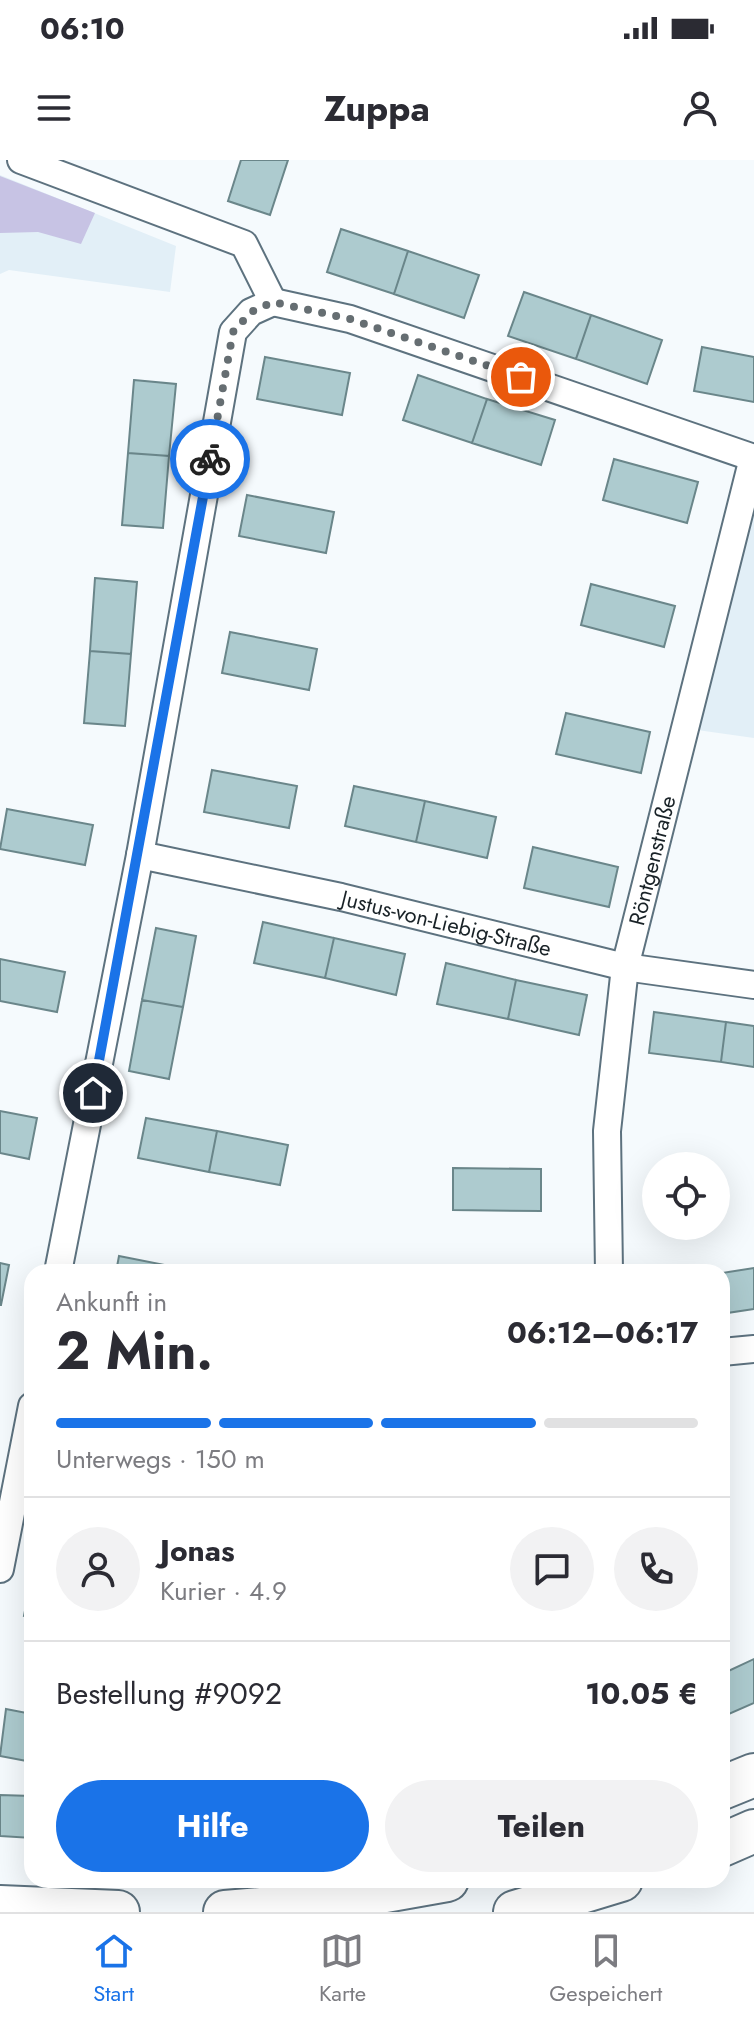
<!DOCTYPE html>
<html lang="de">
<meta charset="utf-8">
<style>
body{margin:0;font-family:Jost,sans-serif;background:#f2f2f3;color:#2b2b33;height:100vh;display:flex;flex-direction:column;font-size:30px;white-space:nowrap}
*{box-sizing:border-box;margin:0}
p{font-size:26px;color:#7c7c81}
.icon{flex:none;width:44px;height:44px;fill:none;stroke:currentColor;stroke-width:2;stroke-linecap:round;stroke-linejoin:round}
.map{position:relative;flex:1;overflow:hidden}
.drawer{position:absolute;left:24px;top:1104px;width:706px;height:624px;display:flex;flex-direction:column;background:#fff;border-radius:24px;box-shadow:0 8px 32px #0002}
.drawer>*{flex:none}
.tools{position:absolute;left:642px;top:992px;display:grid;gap:16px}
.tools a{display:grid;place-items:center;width:88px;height:88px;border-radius:50%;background:#fff;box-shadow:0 8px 32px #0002;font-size:40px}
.pin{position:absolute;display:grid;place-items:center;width:68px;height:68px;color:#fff;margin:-34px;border:4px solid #fff;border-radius:50%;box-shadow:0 2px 8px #0007}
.courier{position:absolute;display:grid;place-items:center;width:80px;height:80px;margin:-40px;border:6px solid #1a73e8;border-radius:50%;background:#fff;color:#222;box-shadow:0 2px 10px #0007}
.summary em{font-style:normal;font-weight:700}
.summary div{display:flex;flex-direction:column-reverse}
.summary{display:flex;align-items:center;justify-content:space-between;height:136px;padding:0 32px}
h1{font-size:52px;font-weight:700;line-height:60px}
.bar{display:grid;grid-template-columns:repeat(4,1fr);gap:12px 8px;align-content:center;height:96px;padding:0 32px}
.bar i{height:10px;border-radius:6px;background:#e1e1e2}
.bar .current{background:#1a73e8}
.bar p{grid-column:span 4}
.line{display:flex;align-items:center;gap:20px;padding:0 32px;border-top:2px solid #e1e1e2}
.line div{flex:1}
.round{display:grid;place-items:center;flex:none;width:84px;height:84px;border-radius:42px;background:#f2f2f3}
.primary-button{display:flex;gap:16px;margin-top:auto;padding:16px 32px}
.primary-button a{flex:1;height:92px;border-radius:48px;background:#1a73e8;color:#fff;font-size:32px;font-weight:700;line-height:92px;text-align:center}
.primary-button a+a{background:#f2f2f3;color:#2b2b33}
.status{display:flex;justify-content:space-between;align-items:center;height:56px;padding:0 40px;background:#fff;direction:ltr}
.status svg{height:22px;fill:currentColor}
header{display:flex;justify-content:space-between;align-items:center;height:104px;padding:0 32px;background:#fff;font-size:36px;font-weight:700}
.tabs{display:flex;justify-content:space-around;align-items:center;height:112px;border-top:2px solid #e1e1e2;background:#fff;font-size:22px;color:#7c7c81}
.tabs a{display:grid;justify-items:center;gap:4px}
.tabs .current{color:#1a73e8}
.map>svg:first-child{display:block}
</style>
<div class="status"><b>06:10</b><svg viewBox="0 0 49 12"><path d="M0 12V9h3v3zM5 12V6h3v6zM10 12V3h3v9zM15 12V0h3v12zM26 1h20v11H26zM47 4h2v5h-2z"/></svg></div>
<header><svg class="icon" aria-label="menu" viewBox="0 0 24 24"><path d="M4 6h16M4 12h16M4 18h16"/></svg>Zuppa<svg class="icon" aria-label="person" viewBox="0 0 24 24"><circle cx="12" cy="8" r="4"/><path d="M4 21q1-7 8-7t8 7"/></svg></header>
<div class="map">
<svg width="754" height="1752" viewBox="0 0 754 1752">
<rect width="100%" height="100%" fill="#f5fafd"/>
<path fill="#e2eff7" d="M 0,15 L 176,86 L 170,132 L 9,110 L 0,114 Z
M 754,298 L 754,578 L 683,568 Z"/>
<path fill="#c7c3e4" d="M 0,16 L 95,53 L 81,84 L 38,72 L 0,73 Z"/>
<path fill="#adcbcf" stroke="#6a868a" stroke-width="2" d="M 241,0 L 288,0 L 270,55 L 228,41 Z
M 341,69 L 408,91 L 394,134 L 327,112 Z
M 408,91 L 479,115 L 464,158 L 394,134 Z
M 524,132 L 591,155 L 576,199 L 508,176 Z
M 591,155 L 662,180 L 647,224 L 576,199 Z
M 702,187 L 754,197 L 754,242 L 694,231 Z
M 265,197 L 350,213 L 342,255 L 257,239 Z
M 418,215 L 487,239 L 472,283 L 403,260 Z
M 134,220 L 176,224 L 169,296 L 128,293 Z
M 487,239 L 555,260 L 541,305 L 472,283 Z
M 128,293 L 169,296 L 163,368 L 122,365 Z
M 614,299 L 698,322 L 687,363 L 603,340 Z
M 247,335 L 334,352 L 326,393 L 239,376 Z
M 95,418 L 137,422 L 131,494 L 90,491 Z
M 591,424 L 675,446 L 664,487 L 581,465 Z
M 230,472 L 317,489 L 309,530 L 222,513 Z
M 90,491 L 131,494 L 125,566 L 84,563 Z
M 566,553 L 650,572 L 641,613 L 556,594 Z
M 212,610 L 297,626 L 289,668 L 204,652 Z
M 354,626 L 425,641 L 416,682 L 345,666 Z
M 425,641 L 496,657 L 487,698 L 416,682 Z
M 7,649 L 93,665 L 85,705 L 0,689 Z
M 533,687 L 618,707 L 609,747 L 524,728 Z
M 263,762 L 334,778 L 325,818 L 254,803 Z
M 156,768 L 196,776 L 183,847 L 142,840 Z
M 334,778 L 405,794 L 396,835 L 325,818 Z
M 0,799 L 65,812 L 57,852 L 0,841 Z
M 446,803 L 516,820 L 508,859 L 437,844 Z
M 516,820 L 587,835 L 579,875 L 508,859 Z
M 142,840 L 183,847 L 169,919 L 129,911 Z
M 654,852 L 726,862 L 721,902 L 649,893 Z
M 726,862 L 754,866 L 754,907 L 721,902 Z
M 0,951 L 37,958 L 29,999 L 0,993 Z
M 146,958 L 217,971 L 209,1012 L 138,998 Z
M 217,971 L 288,985 L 280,1025 L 209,1012 Z
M 453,1008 L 541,1009 L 541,1051 L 453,1050 Z
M 119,1096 L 190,1110 L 190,1112 L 116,1112 Z
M 0,1103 L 9,1105 L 1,1145 L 0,1145 Z
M 754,1108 L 754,1149 L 727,1153 L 722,1113 Z
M 32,1414 L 32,1457 L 24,1456 Z
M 754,1499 L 754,1543 L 722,1557 L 722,1514 Z
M 6,1549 L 32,1554 L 32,1602 L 0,1596 Z
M 0,1635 L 32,1636 L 32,1678 L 0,1676 Z"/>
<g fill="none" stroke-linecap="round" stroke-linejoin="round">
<g stroke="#5d727f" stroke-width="30">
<g id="minor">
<path d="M 21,0 L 244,84 L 273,142"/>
<path d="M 273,142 L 350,159 L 754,298"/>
<path id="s1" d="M 140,695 L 341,737 L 625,807 L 754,825"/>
<path d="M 58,1112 L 140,695 L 233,172 L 251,152 L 273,142"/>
<path id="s2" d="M 609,1112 L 607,971 L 625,807 L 753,298"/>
<path d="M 722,1192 L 754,1189"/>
<path d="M 0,1409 L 32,1246"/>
</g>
</g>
<g stroke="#5d727f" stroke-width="46">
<path id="primary" d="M 722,1628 L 754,1615
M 722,1685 L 754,1671
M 0,1747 L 118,1752
M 225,1752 L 307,1745 L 447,1720
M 515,1752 L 621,1720"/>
</g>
<use href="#minor" stroke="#fff" stroke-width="26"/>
<use href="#primary" stroke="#fff" stroke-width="42"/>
</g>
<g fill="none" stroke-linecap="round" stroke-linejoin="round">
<path stroke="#666e72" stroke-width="8" stroke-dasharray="0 14.4" d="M 210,299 L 233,172 L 251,152 L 273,142 L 350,159 L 521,217"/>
<path stroke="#1a73e8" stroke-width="10" d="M 93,933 L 210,299"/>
</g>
<g text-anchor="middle" stroke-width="6" stroke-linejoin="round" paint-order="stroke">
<g font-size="22" fill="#192227" stroke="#f5fafd">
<text dy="8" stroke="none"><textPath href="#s2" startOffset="416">Röntgenstraße</textPath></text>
<text dy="8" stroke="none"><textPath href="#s1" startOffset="314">Justus-von-Liebig-Straße</textPath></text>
</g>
</g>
</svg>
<div class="tools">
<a><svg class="icon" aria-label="locate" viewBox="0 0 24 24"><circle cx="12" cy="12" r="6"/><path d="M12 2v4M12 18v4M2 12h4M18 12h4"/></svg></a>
</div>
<div class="pin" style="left:521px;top:217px;background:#ea580c"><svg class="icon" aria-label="bag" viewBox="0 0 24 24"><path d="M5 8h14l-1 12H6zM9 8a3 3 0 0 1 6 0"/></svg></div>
<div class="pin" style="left:93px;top:933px;background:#1f2937"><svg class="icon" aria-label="home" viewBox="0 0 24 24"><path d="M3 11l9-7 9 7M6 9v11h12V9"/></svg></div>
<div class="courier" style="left:210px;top:299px"><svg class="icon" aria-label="bike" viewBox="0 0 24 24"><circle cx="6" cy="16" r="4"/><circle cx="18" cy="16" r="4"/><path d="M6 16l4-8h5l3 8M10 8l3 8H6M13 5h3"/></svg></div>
<section class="drawer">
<div class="summary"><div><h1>2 Min.</h1><p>Ankunft in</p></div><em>06:12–06:17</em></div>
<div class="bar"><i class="current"></i><i class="current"></i><i class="current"></i><i></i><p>Unterwegs · 150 m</p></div>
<div class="line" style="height:144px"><a class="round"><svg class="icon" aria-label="person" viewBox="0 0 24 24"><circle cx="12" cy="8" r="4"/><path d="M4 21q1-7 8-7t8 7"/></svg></a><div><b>Jonas</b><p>Kurier · 4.9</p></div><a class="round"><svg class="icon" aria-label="chat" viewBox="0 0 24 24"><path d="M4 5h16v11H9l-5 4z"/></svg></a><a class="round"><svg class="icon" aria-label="phone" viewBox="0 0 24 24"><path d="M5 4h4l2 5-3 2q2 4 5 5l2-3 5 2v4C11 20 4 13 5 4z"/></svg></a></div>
<div class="line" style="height:104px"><div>Bestellung #9092</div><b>10.05 €</b></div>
<div class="primary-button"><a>Hilfe</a><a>Teilen</a></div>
</section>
</div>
<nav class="tabs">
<a class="current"><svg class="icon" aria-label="home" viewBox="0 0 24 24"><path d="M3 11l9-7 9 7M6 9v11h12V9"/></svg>Start</a>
<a><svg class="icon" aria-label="map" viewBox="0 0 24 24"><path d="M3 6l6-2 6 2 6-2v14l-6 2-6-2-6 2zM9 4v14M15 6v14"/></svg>Karte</a>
<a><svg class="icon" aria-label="saved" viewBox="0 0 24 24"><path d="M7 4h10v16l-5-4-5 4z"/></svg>Gespeichert</a>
</nav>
